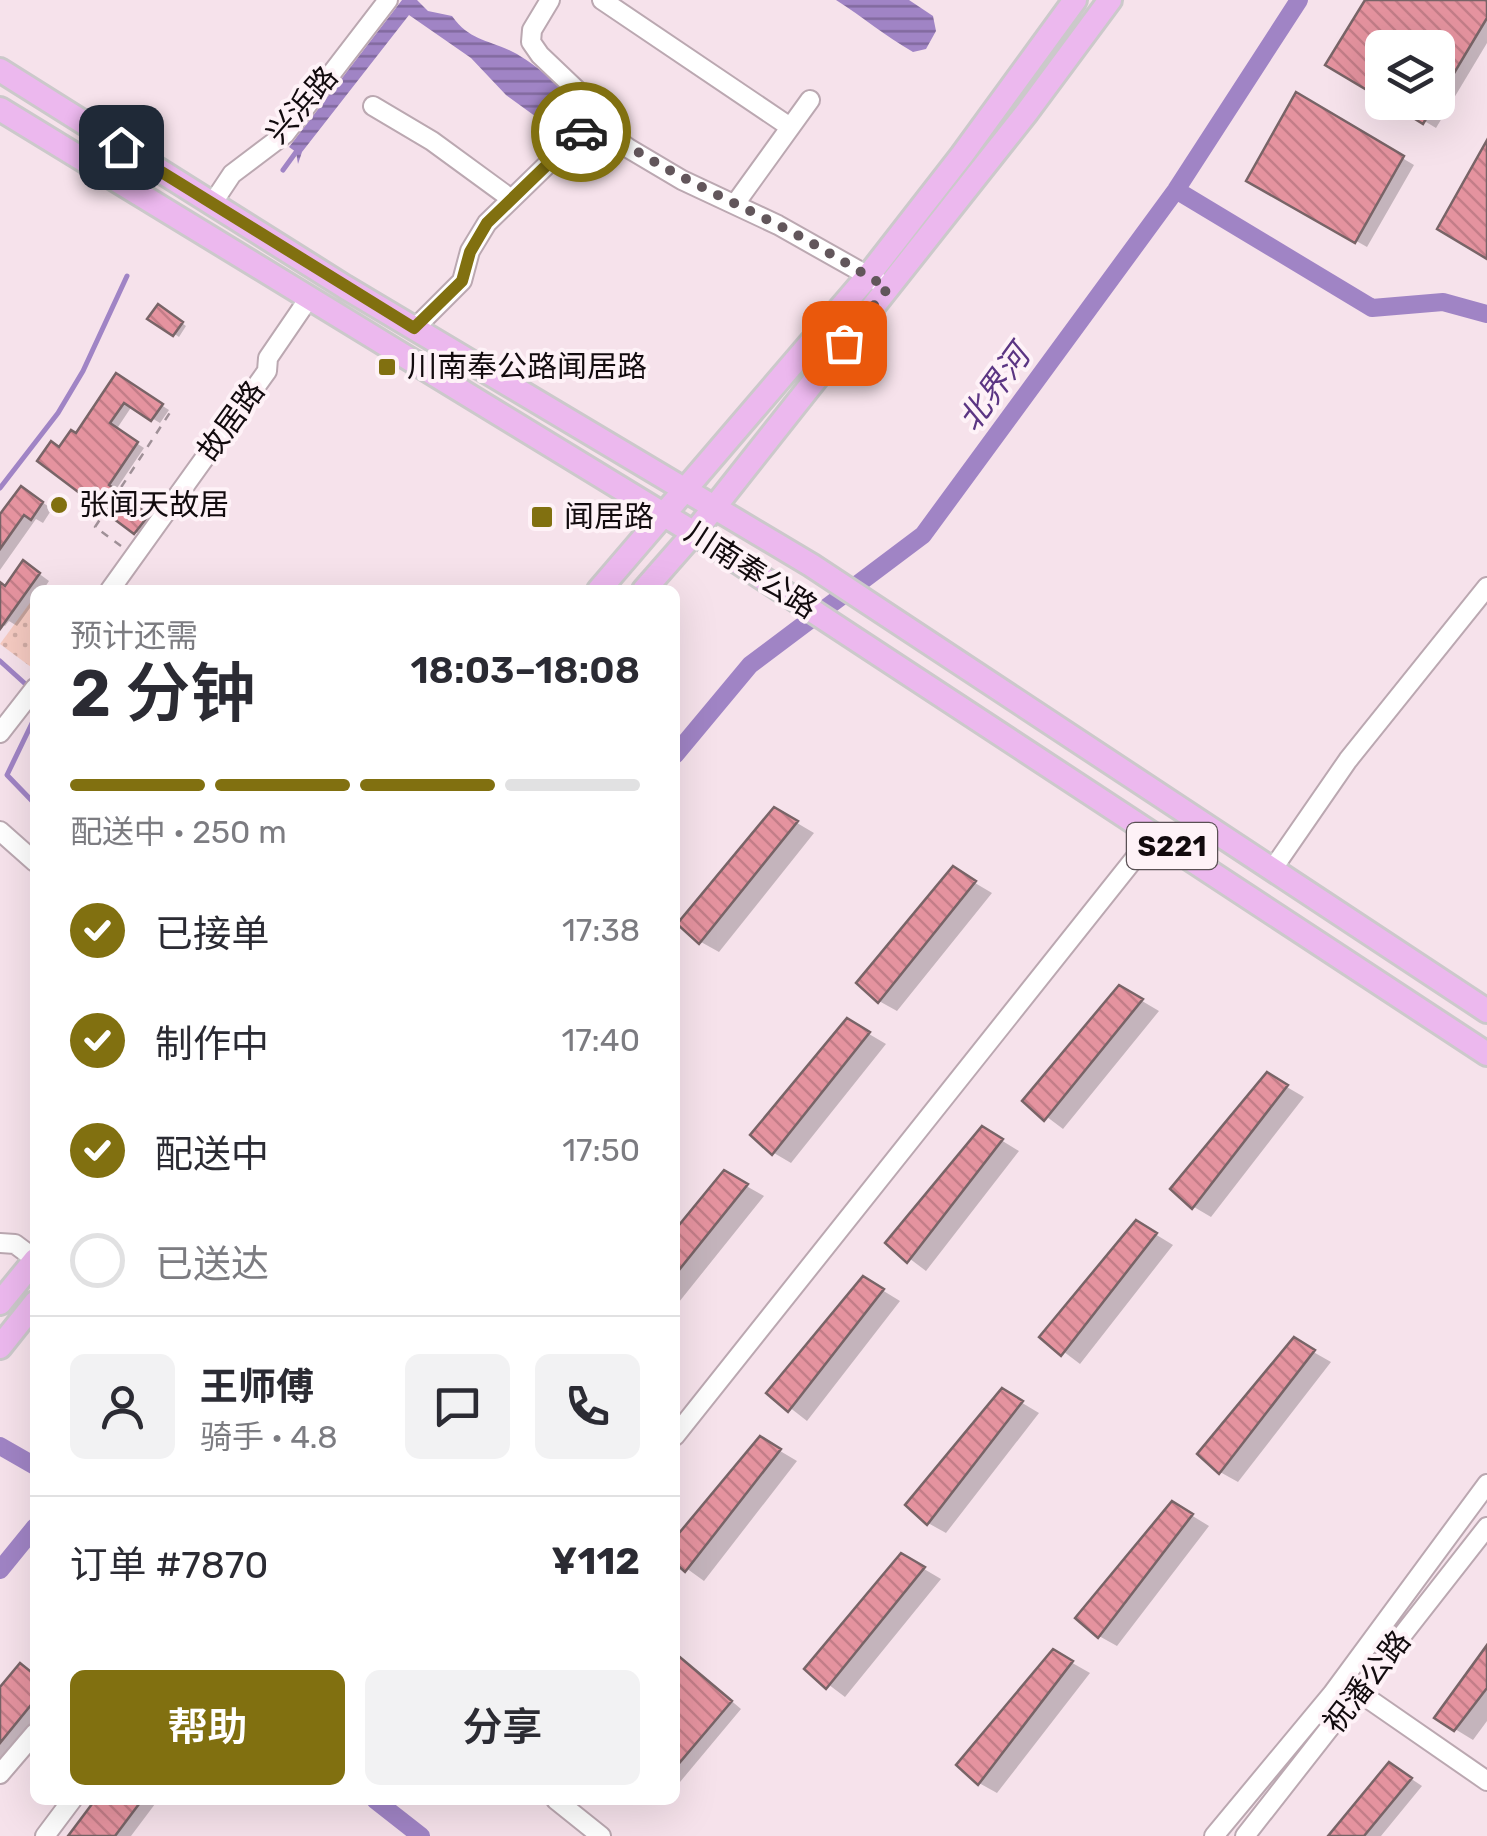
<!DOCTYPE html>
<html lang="zh">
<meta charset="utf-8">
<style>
body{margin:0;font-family:Rubik,"Noto Sans SC",sans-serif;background:#f2f2f3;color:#2b2b33;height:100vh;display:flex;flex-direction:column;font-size:38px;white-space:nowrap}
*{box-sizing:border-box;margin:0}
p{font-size:32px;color:#7c7c81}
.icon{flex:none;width:55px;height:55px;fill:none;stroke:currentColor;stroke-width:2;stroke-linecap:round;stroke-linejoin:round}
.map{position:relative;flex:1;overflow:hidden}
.side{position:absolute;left:30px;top:585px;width:650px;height:1220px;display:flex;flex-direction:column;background:#fff;border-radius:15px;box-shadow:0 10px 40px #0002}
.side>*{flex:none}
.fabs{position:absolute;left:1365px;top:30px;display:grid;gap:20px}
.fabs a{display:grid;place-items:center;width:90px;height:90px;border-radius:15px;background:#fff;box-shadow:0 10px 40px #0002;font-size:50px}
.pin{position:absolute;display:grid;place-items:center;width:85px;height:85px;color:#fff;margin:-42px;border-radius:20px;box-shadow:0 5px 15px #0006}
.courier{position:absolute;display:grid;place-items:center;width:100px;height:100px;margin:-50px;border:8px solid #817010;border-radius:50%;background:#fff;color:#222;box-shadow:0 2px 12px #0007}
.overview em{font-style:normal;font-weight:600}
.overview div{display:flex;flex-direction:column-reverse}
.overview{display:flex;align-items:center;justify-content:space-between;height:170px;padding:0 40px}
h1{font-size:65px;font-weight:600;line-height:75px}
.bar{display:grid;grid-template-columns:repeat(4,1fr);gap:15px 10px;align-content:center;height:120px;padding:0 40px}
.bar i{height:12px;border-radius:8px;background:#e1e1e2}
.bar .current{background:#817010}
.bar p{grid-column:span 4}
.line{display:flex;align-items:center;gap:25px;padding:0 40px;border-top:2px solid #e1e1e2}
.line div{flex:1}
.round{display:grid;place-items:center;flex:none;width:105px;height:105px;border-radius:15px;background:#f2f2f3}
ol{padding:0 40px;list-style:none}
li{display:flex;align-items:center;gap:30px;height:110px}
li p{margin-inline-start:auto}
li .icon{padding:10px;border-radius:50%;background:#817010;color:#fff;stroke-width:4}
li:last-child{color:#7c7c81}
li i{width:55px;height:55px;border:5px solid #e1e1e2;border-radius:50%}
.primary-button{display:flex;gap:20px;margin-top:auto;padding:20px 40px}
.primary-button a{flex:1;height:115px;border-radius:15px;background:#817010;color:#fff;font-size:40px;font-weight:600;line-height:115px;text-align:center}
.primary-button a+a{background:#f2f2f3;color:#2b2b33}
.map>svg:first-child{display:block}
</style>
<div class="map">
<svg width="1487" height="1836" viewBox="0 0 1487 1836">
<defs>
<pattern id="garden-dots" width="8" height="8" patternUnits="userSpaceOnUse" patternTransform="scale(2.5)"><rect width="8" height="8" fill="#f6cbc2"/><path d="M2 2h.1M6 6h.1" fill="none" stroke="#d2ada6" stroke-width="1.8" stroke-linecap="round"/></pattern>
<pattern id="water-rules" width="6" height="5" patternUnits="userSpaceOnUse" patternTransform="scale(2.5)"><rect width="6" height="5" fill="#a084c5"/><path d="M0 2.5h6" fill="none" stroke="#816a9e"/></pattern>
<pattern id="building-back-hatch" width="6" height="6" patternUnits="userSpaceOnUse" patternTransform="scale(2.5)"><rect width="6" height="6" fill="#e5939f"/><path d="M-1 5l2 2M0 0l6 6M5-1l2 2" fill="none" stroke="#c37d88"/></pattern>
</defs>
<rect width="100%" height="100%" fill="#f6e2eb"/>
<path fill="url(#garden-dots)" d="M 35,596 L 35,670 L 0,644 Z"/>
<path fill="url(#water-rules)" d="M 402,0 L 417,0 L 428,11 L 452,16 C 470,41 487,39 513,52 C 533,62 569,92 580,110 L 576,123 L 557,132 L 506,95 L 471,58 L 409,15 L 302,152 L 298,164 L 296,152 L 289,147 Z
M 836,0 L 909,0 L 933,16 L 936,31 L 926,49 L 913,52 C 885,36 863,17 836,0 Z"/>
<path fill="#0003" d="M 1368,0 L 1487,0 L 1487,43 L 1436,128 L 1393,102 L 1438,102 L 1438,48 L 1382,48 L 1382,96 L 1328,64 Z
M 1297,96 L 1414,165 L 1367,247 L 1249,180 Z
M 159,307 L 186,326 L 179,337 L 151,318 Z
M 116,376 L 169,410 L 160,423 L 132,406 L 116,430 L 144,448 L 115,491 L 155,521 L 143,537 L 40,460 L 77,436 Z
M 32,495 L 52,509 L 43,523 L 36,519 L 0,570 L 0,519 Z
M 34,570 L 49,581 L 43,590 L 35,590 L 35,601 L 17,626 L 9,621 L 5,626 L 0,623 L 0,583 L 7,588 Z
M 775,810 L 814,833 L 719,952 L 701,942 Z
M 953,870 L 992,893 L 897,1011 L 879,1001 Z
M 1120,988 L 1159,1011 L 1063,1129 L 1026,1101 Z
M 847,1021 L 886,1044 L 791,1163 L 774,1153 Z
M 1268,1076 L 1304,1097 L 1211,1217 L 1194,1207 Z
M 983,1129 L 1019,1151 L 926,1271 L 889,1243 Z
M 725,1174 L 764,1196 L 675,1307 L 675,1234 Z
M 1137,1223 L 1173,1245 L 1080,1364 L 1043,1336 Z
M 864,1279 L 900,1301 L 807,1421 L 770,1392 Z
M 1294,1341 L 1331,1362 L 1238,1482 L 1220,1472 Z
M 1002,1391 L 1039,1413 L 946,1533 L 928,1523 Z
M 760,1439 L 797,1461 L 704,1581 L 675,1560 L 675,1542 Z
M 1173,1504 L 1209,1526 L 1117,1646 L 1099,1636 Z
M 902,1556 L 941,1579 L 845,1697 L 808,1669 Z
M 1487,1649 L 1487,1721 L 1473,1740 L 1455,1729 Z
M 1053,1652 L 1090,1673 L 997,1793 L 979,1783 Z
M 675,1653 L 741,1709 L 675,1788 Z
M 35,1675 L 35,1720 L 0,1763 L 0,1691 Z
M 1401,1772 L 1422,1786 L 1381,1836 L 1331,1836 Z
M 98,1800 L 158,1800 L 131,1836 L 71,1836 Z"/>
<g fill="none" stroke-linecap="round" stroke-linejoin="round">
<path stroke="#a084c5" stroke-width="5" d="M 283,170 L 299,148
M 0,488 L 58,413 L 83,371 L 127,276
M 0,661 L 31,689
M 35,717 L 7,775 L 35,804"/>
<path stroke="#a084c5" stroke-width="18" d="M 1176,190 L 1372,308 L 1443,302 L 1487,314
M 675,755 L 750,665 L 923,535 L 1176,190 L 1299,0
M 0,1446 L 35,1466
M 0,1570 L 35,1527
M 375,1800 L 421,1836"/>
</g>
<path fill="url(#building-back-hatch)" stroke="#786467" stroke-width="2.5" d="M 1365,0 L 1487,0 L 1487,18 L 1438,100 L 1438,48 L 1382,48 L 1382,99 L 1325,65 Z
M 1296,92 L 1404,156 L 1355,243 L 1246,181 Z
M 1388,102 L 1436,102 L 1423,124 Z
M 1487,140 L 1487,259 L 1437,229 Z
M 158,304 L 183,322 L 173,336 L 147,319 Z
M 116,373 L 163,404 L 151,421 L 124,403 L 110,423 L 138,442 L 109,485 L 149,515 L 134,534 L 37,461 L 51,441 L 59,447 L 71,430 L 76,433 Z
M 21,486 L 43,502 L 31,520 L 24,515 L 0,549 L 0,514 Z
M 23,560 L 40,573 L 0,629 L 0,582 L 5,586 Z
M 774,807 L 798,821 L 699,944 L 677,924 Z
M 953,866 L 976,881 L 878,1003 L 856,983 Z
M 1119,985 L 1143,999 L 1044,1121 L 1022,1101 Z
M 847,1018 L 870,1032 L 772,1155 L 750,1135 Z
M 1267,1072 L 1288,1085 L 1192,1209 L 1170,1189 Z
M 982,1126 L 1003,1139 L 907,1263 L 885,1243 Z
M 724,1170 L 748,1184 L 675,1275 L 675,1230 Z
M 1136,1220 L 1157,1233 L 1061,1356 L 1039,1337 Z
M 863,1276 L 884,1289 L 788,1412 L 766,1393 Z
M 1294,1337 L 1315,1350 L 1219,1474 L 1197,1454 Z
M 1002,1388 L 1023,1401 L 927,1525 L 905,1505 Z
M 760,1436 L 781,1449 L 685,1572 L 675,1563 L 675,1538 Z
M 1172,1501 L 1193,1514 L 1098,1638 L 1075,1618 Z
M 901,1553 L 925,1567 L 826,1689 L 804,1669 Z
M 1487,1645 L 1487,1688 L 1454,1731 L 1434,1718 Z
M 1053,1649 L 1073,1661 L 978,1785 L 956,1765 Z
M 675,1653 L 732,1701 L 675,1768 Z
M 20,1663 L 35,1675 L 35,1700 L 0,1743 L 0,1687 Z
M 1389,1762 L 1412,1778 L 1364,1836 L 1328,1836 Z
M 95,1800 L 142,1800 L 115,1836 L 68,1836 Z"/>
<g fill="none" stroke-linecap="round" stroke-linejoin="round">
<g stroke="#bba8b1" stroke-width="22">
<path id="minor" d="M 602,0 L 790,127
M 373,106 L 432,141 L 510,198
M 592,121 L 628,148 L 682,180 L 778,225 L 879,282
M 212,204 L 232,174 L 285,134 L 388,0
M 735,204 L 810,100
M 415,328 L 462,281 L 470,251 L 487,223 L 592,121 L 582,95 L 540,55 L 531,42 L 532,30 L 550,0
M 110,590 L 267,371 L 268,358 L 309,298
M 0,733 L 35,688
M 0,831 L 35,862
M 1272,870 L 1348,760 L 1487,587
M 0,1243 L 15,1244 L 35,1259
M 675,1436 L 1154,834
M 1360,1693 L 1487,1781
M 0,1774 L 35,1733
M 556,1800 L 601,1836
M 45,1836 L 72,1800
M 1214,1836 L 1332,1694 L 1487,1484
M 1245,1836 L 1487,1527"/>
</g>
<g stroke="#cbc9ca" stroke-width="28">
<path id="major" d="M 0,70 L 345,287 L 811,565 L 1487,1011
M 0,109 L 694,533 L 1487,1054
M 599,590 L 868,276 L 962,155 L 1075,0
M 644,590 L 694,533 L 1027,112 L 1110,0
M 0,1303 L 35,1260
M 0,1347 L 35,1303"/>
</g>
<path stroke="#9f9097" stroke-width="2.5" stroke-dasharray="8 8" stroke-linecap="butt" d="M 121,546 L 95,527 L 173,408"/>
<use href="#minor" stroke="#fff" stroke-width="18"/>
<use href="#major" stroke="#ecb8ee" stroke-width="22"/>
</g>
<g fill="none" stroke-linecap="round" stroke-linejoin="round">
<path stroke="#62565b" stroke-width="10" stroke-dasharray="0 18" d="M 581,132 L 592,121 C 649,164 711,191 774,223 C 813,242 850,266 888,288 L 844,343"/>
<path stroke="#817010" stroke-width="12" d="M 121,147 L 414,328 L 462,281 L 470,252 L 487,223 L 581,132"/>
</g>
<g fill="#817010" stroke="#fef2f7" stroke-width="4">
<rect x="377" y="357" width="20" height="20" rx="5"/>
<circle cx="59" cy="505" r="10"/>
<rect x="530" y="505" width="24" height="24" rx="5"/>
</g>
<g text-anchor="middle" stroke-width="8" stroke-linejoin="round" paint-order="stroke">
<rect fill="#fef2f7" stroke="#595054" stroke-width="2.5" x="1127" y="823" width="90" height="46" rx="8"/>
<g font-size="28" font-weight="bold" fill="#120b0e">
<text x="1172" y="856">S221</text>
</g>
<g font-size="30" fill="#120b0e" stroke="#fef2f7">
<text transform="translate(302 105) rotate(-49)" y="10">兴浜路</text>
<text transform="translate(231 421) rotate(-54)" y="10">故居路</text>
<text transform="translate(751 570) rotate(33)" y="10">川南奉公路</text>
<text transform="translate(1367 1682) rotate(-52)" y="10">祝潘公路</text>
</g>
<g font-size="30" fill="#120b0e" stroke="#fef2f7" text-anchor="start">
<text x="407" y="377">川南奉公路闻居路</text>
<text x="79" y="515">张闻天故居</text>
<text x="564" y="527">闻居路</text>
</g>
<g font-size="32" font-style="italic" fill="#5b3583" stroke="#fef2f7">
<text transform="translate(994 388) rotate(-54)" y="11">北界河</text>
</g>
</g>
</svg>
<div class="fabs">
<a><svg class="icon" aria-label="layers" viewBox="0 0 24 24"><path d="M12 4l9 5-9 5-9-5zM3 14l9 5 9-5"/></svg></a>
</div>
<div class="pin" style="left:844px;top:343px;background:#ea580c"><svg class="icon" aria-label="bag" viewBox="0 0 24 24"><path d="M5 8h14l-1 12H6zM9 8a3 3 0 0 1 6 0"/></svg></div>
<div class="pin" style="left:121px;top:147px;background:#1f2937"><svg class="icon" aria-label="home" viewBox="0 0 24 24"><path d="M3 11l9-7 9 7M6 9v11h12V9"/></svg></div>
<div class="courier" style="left:581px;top:132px"><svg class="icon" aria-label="car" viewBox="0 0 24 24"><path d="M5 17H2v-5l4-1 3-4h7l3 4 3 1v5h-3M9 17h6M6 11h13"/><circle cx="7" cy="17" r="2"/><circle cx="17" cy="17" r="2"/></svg></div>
<section class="side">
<div class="overview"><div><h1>2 分钟</h1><p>预计还需</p></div><em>18:03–18:08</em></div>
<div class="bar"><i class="current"></i><i class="current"></i><i class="current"></i><i></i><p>配送中 · 250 m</p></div>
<ol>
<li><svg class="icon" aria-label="check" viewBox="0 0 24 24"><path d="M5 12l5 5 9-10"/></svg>已接单<p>17:38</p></li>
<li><svg class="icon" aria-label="check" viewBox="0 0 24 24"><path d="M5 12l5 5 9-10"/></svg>制作中<p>17:40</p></li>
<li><svg class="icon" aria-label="check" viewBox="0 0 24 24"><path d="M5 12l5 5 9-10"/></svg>配送中<p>17:50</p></li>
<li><i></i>已送达</li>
</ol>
<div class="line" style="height:180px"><a class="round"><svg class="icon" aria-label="person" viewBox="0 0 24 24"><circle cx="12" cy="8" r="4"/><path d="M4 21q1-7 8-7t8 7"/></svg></a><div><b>王师傅</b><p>骑手 · 4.8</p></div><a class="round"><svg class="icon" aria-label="chat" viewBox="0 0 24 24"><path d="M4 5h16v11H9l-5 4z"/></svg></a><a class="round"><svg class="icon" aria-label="phone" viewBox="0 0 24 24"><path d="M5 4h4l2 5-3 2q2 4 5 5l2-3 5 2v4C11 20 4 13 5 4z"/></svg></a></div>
<div class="line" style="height:130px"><div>订单 #7870</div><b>¥112</b></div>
<div class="primary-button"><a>帮助</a><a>分享</a></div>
</section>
</div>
